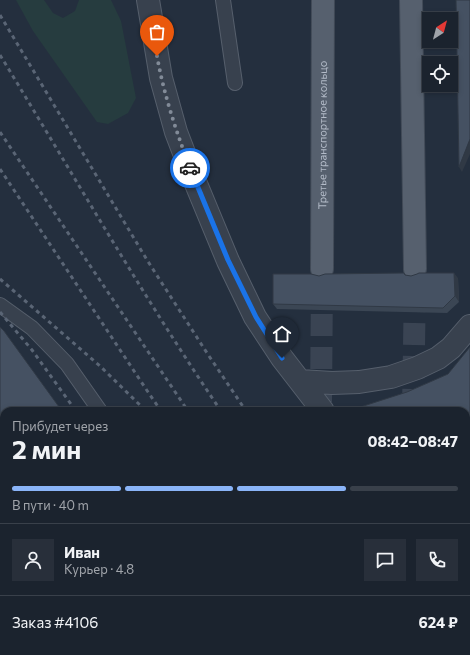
<!DOCTYPE html>
<html lang="ru">
<meta charset="utf-8">
<style>
body{margin:0;font-family:Commissioner,sans-serif;background:#282f3a;color:#f1f3f6;height:100vh;display:flex;flex-direction:column;font-size:15px;white-space:nowrap}
*{box-sizing:border-box;margin:0}
p{font-size:13px;color:#a0a4aa}
.icon{flex:none;width:22px;height:22px;fill:none;stroke:currentColor;stroke-width:2;stroke-linecap:round;stroke-linejoin:round}
.map{position:relative;flex:1;overflow:hidden}
.side{position:absolute;left:0px;top:407px;width:470px;height:248px;display:flex;flex-direction:column;background:#1b232e;border-radius:12px 12px 0 0;box-shadow:0 2px 6px #0003,0 0 0 1px #39404a}
.side>*{flex:none}
.needle{width:26px;rotate:36deg}
.buttons{position:absolute;left:422px;top:12px;display:grid;gap:8px}
.buttons a{display:grid;place-items:center;width:36px;height:36px;border-radius:0px;background:#1b232e;box-shadow:0 2px 6px #0003,0 0 0 1px #39404a;font-size:20px}
.pin{position:absolute;display:grid;place-items:center;width:34px;height:34px;color:#fff;margin:-41px -17px;border-radius:50% 50% 50% 0;rotate:-45deg;box-shadow:0 0 4px #0007}
.pin .icon{rotate:45deg}
.courier{position:absolute;display:grid;place-items:center;width:40px;height:40px;margin:-20px;border:3px solid #1a73e8;border-radius:50%;background:#fff;color:#222;box-shadow:0 1px 5px #0007}
.overview em{font-style:normal;font-weight:700}
.overview div{display:flex;flex-direction:column-reverse}
.overview{display:flex;align-items:center;justify-content:space-between;height:68px;padding:0 12px}
h1{font-size:26px;font-weight:700;line-height:30px}
.bar{display:grid;grid-template-columns:repeat(4,1fr);gap:6px 4px;align-content:center;height:48px;padding:0 12px}
.bar i{height:5px;border-radius:3px;background:#39404a}
.bar .active{background:#8ab4f8}
.bar p{grid-column:span 4}
.line{display:flex;align-items:center;gap:10px;padding:0 12px;border-top:1px solid #39404a}
.line div{flex:1}
.round{display:grid;place-items:center;flex:none;width:42px;height:42px;border-radius:0px;background:#282f3a}
.map>svg:first-child{display:block}
</style>
<div class="map">
<svg width="470" height="655" viewBox="0 0 470 655">
<rect width="100%" height="100%" fill="#242f3e"/>
<path fill="#263c3f" d="M 16,0 L 44,0 L 53,13 L 63,18 L 75,11 L 79,0 L 111,0 L 121,21 L 136,98 L 128,113 L 108,124 L 97,122 L 33,31 Z"/>
<g fill="none" stroke-linecap="round" stroke-linejoin="round">
<path stroke="#3a4453" stroke-width="22" stroke-dasharray="22 11" stroke-linecap="butt" d="M 321,402 L 322,281
M 413,411 L 415,282
M 319,655 L 319,651
M 411,655 L 411,651"/>
<g stroke="#565f6c" stroke-width="16">
<path id="service" d="M 223,0 L 235,83
M 0,305 L 32,328 L 67,364 L 100,411
M 0,616 L 4,621
M 25,651 L 28,655
M 270,651 L 273,655"/>
</g>
<g stroke="#565f6c" stroke-width="24">
<path id="tertiary" d="M 148,0 L 161,78 L 176,132 L 194,179 L 228,261 L 255,317 L 282,358 L 323,411
M 300,381 L 332,383 L 359,382 L 391,377 L 417,368 L 438,358 L 451,348 L 470,326
M 466,580 L 470,585"/>
</g>
<g stroke="#414a57" stroke-width="24">
<g id="primary">
<path d="M 411,0 L 415,269"/>
<path id="s1" d="M 322,269 L 323,0"/>
</g>
</g>
<use href="#service" stroke="#38414e" stroke-width="14"/>
<use href="#tertiary" stroke="#38414e" stroke-width="22"/>
<use href="#primary" stroke="#56606e" stroke-width="22"/>
<path stroke="#5a6575" stroke-width="3" stroke-dasharray="4 4" stroke-linecap="butt" d="M 0,15 L 147,260 L 207,353 L 246,411
M 0,55 C 73,174 142,295 221,411
M 0,132 L 188,411
M 0,169 L 148,392 L 161,411
M 0,279 L 100,366 L 146,411
M 0,312 L 32,350 L 76,411
M 329,651 L 332,655
M 353,651 L 356,655
M 399,651 L 402,655
M 423,651 L 426,655"/>
</g>
<path fill="#3b4654" d="M 405,275 L 411,276 L 458,278 L 459,302 L 447,313 L 277,309 L 273,304 L 319,276 Z
M 470,347 L 470,533 L 468,533 L 466,531 L 466,501 L 467,491 L 466,491 L 466,411 L 407,392 L 448,374 Z
M 99,651 L 164,651 L 159,655 L 102,655 Z"/>
<path fill="#303945" d="M 470,139 L 470,154 L 462,172 L 459,167 Z
M 454,273 L 458,278 L 459,302 L 455,296 Z"/>
<path fill="#455162" stroke="#303945" d="M 456,0 L 470,0 L 470,139 L 459,167 Z
M 404,273 L 405,275 L 411,276 L 417,274 L 419,273 L 454,273 L 455,296 L 443,308 L 273,304 L 273,274 L 311,274 L 319,276 L 325,274 Z
M 0,327 L 4,331 L 62,411 L 4,411 L 4,517 L 0,512 Z
M 470,347 L 470,528 L 466,528 L 466,501 L 467,485 L 466,485 L 466,411 L 352,411 L 351,410 L 407,392 L 448,374 Z
M 99,651 L 129,651 L 124,655 L 102,655 Z"/>
<g fill="none" stroke-linecap="round" stroke-linejoin="round">
<path stroke="#828b98" stroke-width="4" stroke-dasharray="0 7.2" d="M 157,56 C 164,95 176,131 190,168"/>
<path stroke="#1a73e8" stroke-width="5" d="M 190,168 L 228,260 L 256,317 L 282,358"/>
</g>
<g text-anchor="middle" stroke-width="4" stroke-linejoin="round" paint-order="stroke">
<g font-size="11" fill="#b4bcc9" stroke="#1d2633">
<text dy="4" stroke="none"><textPath href="#s1" startOffset="134">Третье транспортное кольцо</textPath></text>
</g>
</g>
</svg>
<div class="buttons">
<a><svg class="needle" viewBox="-14 -14 28 28"><path d="M0-13l5 13h-10z" fill="#e53935"/><path d="M0 13l5-13h-10z" fill="#a0a4aa"/></svg></a>
<a><svg class="icon" aria-label="locate" viewBox="0 0 24 24"><circle cx="12" cy="12" r="6"/><path d="M12 2v4M12 18v4M2 12h4M18 12h4"/></svg></a>
</div>
<div class="pin" style="left:157px;top:56px;background:#ea580c"><svg class="icon" aria-label="bag" viewBox="0 0 24 24"><path d="M5 8h14l-1 12H6zM9 8a3 3 0 0 1 6 0"/></svg></div>
<div class="pin" style="left:282px;top:358px;background:#1f2937"><svg class="icon" aria-label="home" viewBox="0 0 24 24"><path d="M3 11l9-7 9 7M6 9v11h12V9"/></svg></div>
<div class="courier" style="left:190px;top:168px"><svg class="icon" aria-label="car" viewBox="0 0 24 24"><path d="M5 17H2v-5l4-1 3-4h7l3 4 3 1v5h-3M9 17h6M6 11h13"/><circle cx="7" cy="17" r="2"/><circle cx="17" cy="17" r="2"/></svg></div>
<section class="side">
<div class="overview"><div><h1>2 мин</h1><p>Прибудет через</p></div><em>08:42–08:47</em></div>
<div class="bar"><i class="active"></i><i class="active"></i><i class="active"></i><i></i><p>В пути · 40 m</p></div>
<div class="line" style="height:72px"><a class="round"><svg class="icon" aria-label="person" viewBox="0 0 24 24"><circle cx="12" cy="8" r="4"/><path d="M4 21q1-7 8-7t8 7"/></svg></a><div><b>Иван</b><p>Курьер · 4.8</p></div><a class="round"><svg class="icon" aria-label="chat" viewBox="0 0 24 24"><path d="M4 5h16v11H9l-5 4z"/></svg></a><a class="round"><svg class="icon" aria-label="phone" viewBox="0 0 24 24"><path d="M5 4h4l2 5-3 2q2 4 5 5l2-3 5 2v4C11 20 4 13 5 4z"/></svg></a></div>
<div class="line" style="height:52px"><div>Заказ #4106</div><b>624 ₽</b></div>
</section>
</div>
